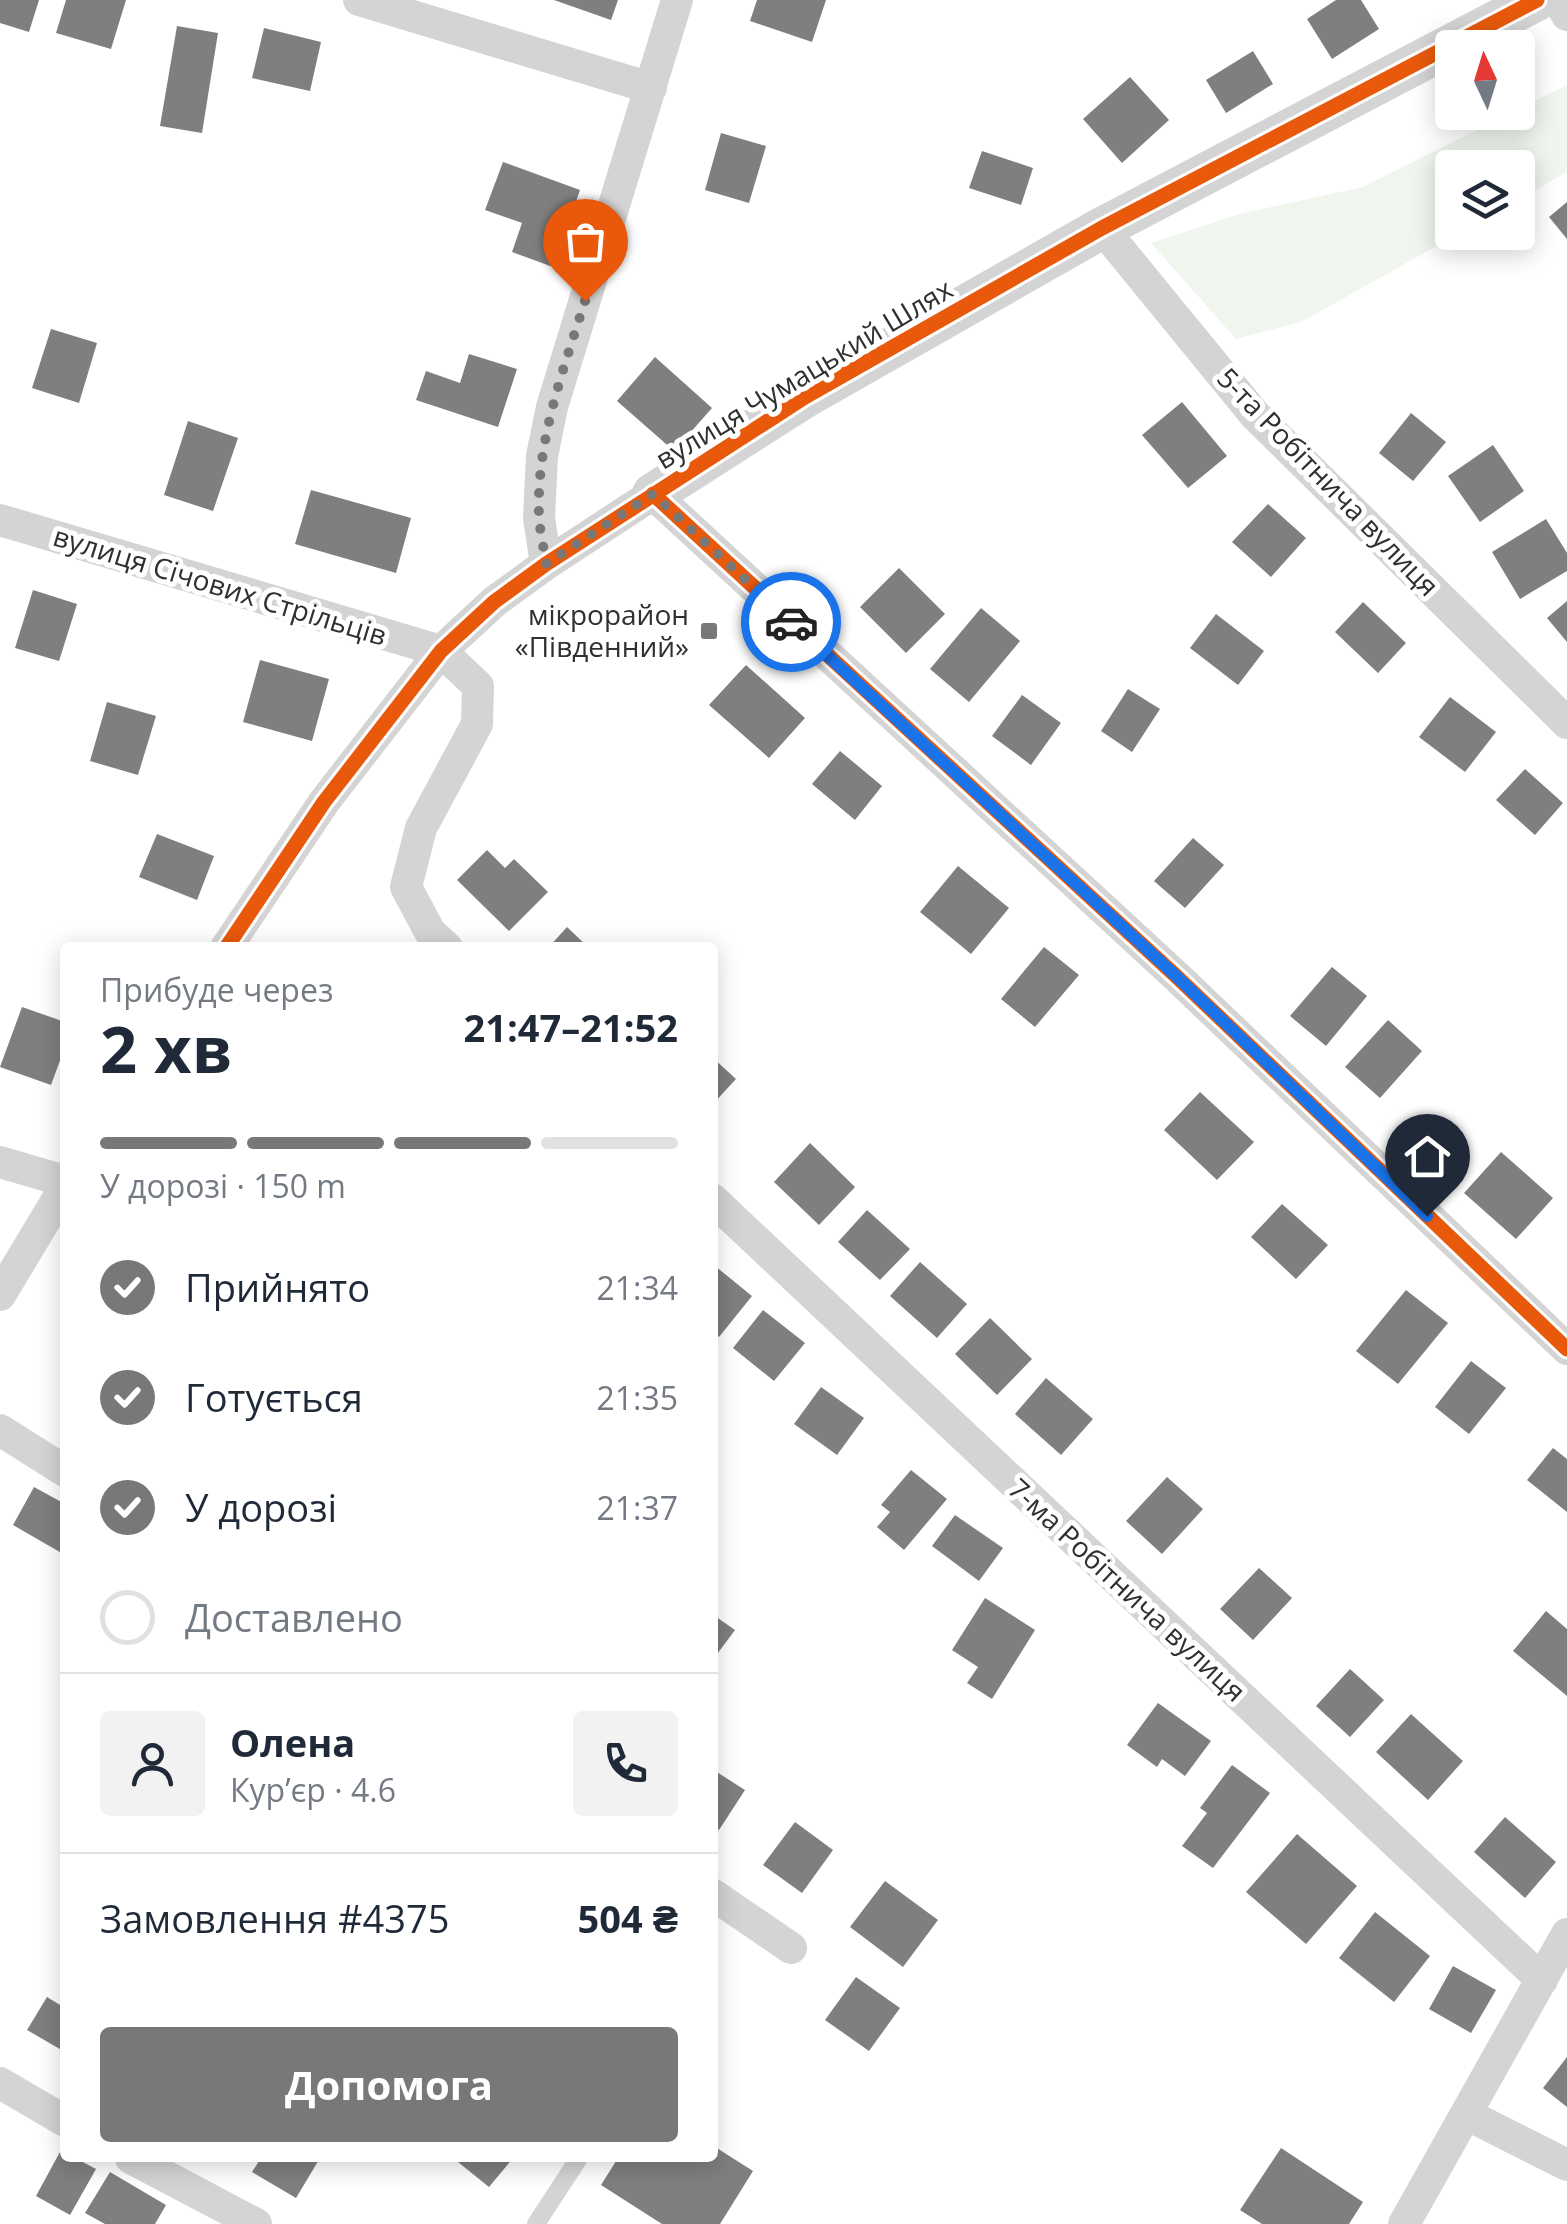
<!DOCTYPE html>
<html lang="uk">
<meta charset="utf-8">
<style>
body{margin:0;font-family:"Open Sans",sans-serif;background:#f2f2f3;color:#1f2937;height:100vh;display:flex;flex-direction:column;font-size:38px;white-space:nowrap}
*{box-sizing:border-box;margin:0}
p{font-size:32px;color:#747a83}
.icon{flex:none;width:55px;height:55px;fill:none;stroke:currentColor;stroke-width:2;stroke-linecap:round;stroke-linejoin:round}
.map{position:relative;flex:1;overflow:hidden}
.sheet{position:absolute;left:60px;top:942px;width:658px;height:1220px;display:flex;flex-direction:column;background:#fff;border-radius:10px;box-shadow:0 5px 25px #0003}
.sheet>*{flex:none}
.needle{width:65px;rotate:356deg}
.buttons{position:absolute;left:1435px;top:30px;display:grid;gap:20px}
.buttons a{display:grid;place-items:center;width:100px;height:100px;border-radius:10px;background:#fff;box-shadow:0 5px 25px #0003;font-size:50px}
.pin{position:absolute;display:grid;place-items:center;width:85px;height:85px;color:#fff;margin:-102px -42px;border-radius:50% 50% 50% 0;rotate:-45deg;box-shadow:0 0 10px #0007}
.pin .icon{rotate:45deg}
.courier{position:absolute;display:grid;place-items:center;width:100px;height:100px;margin:-50px;border:8px solid #1a73e8;border-radius:50%;background:#fff;color:#222;box-shadow:0 2px 12px #0007}
.headline em{font-style:normal;font-weight:700}
.headline div{display:flex;flex-direction:column-reverse}
.headline{display:flex;align-items:center;justify-content:space-between;height:170px;padding:0 40px}
h1{font-size:65px;font-weight:700;line-height:75px}
.bar{display:grid;grid-template-columns:repeat(4,1fr);gap:15px 10px;align-content:center;height:120px;padding:0 40px}
.bar i{height:12px;border-radius:8px;background:#e0e1e3}
.bar .selected{background:#787878}
.bar p{grid-column:span 4}
.line{display:flex;align-items:center;gap:25px;padding:0 40px;border-top:2px solid #e0e1e3}
.line div{flex:1}
.round{display:grid;place-items:center;flex:none;width:105px;height:105px;border-radius:10px;background:#f2f2f3}
ol{padding:0 40px;list-style:none}
li{display:flex;align-items:center;gap:30px;height:110px}
li p{margin-inline-start:auto}
li .icon{padding:10px;border-radius:50%;background:#787878;color:#fff;stroke-width:4}
li:last-child{color:#747a83}
li i{width:55px;height:55px;border:5px solid #e0e1e3;border-radius:50%}
.primary-button{display:flex;gap:20px;margin-top:auto;padding:20px 40px}
.primary-button a{flex:1;height:115px;border-radius:10px;background:#787878;color:#fff;font-size:40px;font-weight:700;line-height:115px;text-align:center}
.map>svg:first-child{display:block}
</style>
<div class="map">
<svg width="1567" height="2224" viewBox="0 0 1567 2224">
<rect width="100%" height="100%" fill="#fff"/>
<path fill="#f0f5ee" d="M 1567,85 L 1567,172 L 1518,200 L 1518,168 L 1452,168 L 1452,232 L 1460,233 L 1301,322 L 1236,339 L 1151,243 L 1239,214 L 1363,187 L 1511,113 L 1518,112 L 1518,109 Z"/>
<path fill="#7f7f7f" d="M 0,0 L 39,0 L 29,32 L 0,23 Z
M 66,0 L 126,0 L 111,49 L 56,33 Z
M 554,0 L 618,0 L 611,20 Z
M 757,0 L 826,0 L 812,42 L 750,21 Z
M 1336,0 L 1361,0 L 1379,29 L 1332,59 L 1307,19 Z
M 177,26 L 218,33 L 202,133 L 160,126 Z
M 264,28 L 321,42 L 310,91 L 252,78 Z
M 1253,51 L 1273,84 L 1226,113 L 1206,80 Z
M 1130,77 L 1169,120 L 1122,163 L 1083,119 Z
M 721,133 L 766,146 L 749,203 L 705,190 Z
M 982,151 L 1033,168 L 1021,205 L 969,188 Z
M 503,162 L 580,190 L 553,267 L 512,252 L 522,223 L 485,210 Z
M 1567,202 L 1567,239 L 1549,217 Z
M 51,329 L 97,343 L 79,403 L 32,388 Z
M 469,354 L 517,369 L 498,427 L 416,400 L 426,371 L 460,383 Z
M 655,357 L 712,408 L 674,451 L 617,401 Z
M 1182,402 L 1227,456 L 1188,488 L 1142,435 Z
M 1411,413 L 1446,442 L 1413,481 L 1379,453 Z
M 188,421 L 238,438 L 213,511 L 164,495 Z
M 1493,445 L 1524,491 L 1480,522 L 1448,476 Z
M 311,490 L 411,518 L 396,573 L 295,544 Z
M 1268,504 L 1306,538 L 1271,577 L 1232,542 Z
M 1546,519 L 1567,553 L 1567,571 L 1520,599 L 1492,552 Z
M 899,568 L 945,614 L 906,653 L 860,607 Z
M 33,590 L 77,604 L 59,661 L 15,648 Z
M 1567,601 L 1567,642 L 1547,618 Z
M 1363,602 L 1406,643 L 1378,673 L 1335,632 Z
M 981,608 L 1020,641 L 969,702 L 930,669 Z
M 1216,614 L 1264,651 L 1238,685 L 1190,648 Z
M 260,660 L 329,679 L 312,741 L 243,722 Z
M 746,665 L 805,718 L 769,758 L 709,705 Z
M 1128,689 L 1160,709 L 1132,752 L 1101,731 Z
M 1022,695 L 1061,723 L 1031,765 L 992,736 Z
M 1450,697 L 1496,732 L 1465,772 L 1419,737 Z
M 107,702 L 156,716 L 138,775 L 90,761 Z
M 840,751 L 882,786 L 855,820 L 812,784 Z
M 1525,769 L 1563,803 L 1535,835 L 1496,800 Z
M 157,834 L 214,856 L 197,900 L 139,877 Z
M 1193,838 L 1224,865 L 1185,908 L 1154,881 Z
M 487,850 L 505,868 L 514,859 L 548,892 L 509,931 L 457,880 Z
M 958,866 L 1009,908 L 971,954 L 920,912 Z
M 567,927 L 589,948 L 548,948 Z
M 1044,947 L 1079,975 L 1035,1027 L 1001,999 Z
M 1332,967 L 1367,996 L 1326,1046 L 1290,1016 Z
M 22,1007 L 65,1022 L 65,1047 L 51,1085 L 0,1067 Z
M 1388,1020 L 1422,1051 L 1380,1098 L 1345,1067 Z
M 712,1057 L 736,1079 L 712,1105 Z
M 1200,1092 L 1254,1142 L 1217,1180 L 1164,1130 Z
M 810,1143 L 855,1187 L 819,1225 L 774,1182 Z
M 1501,1152 L 1553,1198 L 1516,1239 L 1464,1193 Z
M 1282,1204 L 1328,1245 L 1296,1279 L 1251,1237 Z
M 867,1210 L 910,1249 L 880,1280 L 838,1242 Z
M 920,1262 L 967,1304 L 937,1338 L 890,1296 Z
M 715,1266 L 752,1296 L 719,1337 L 712,1332 L 712,1269 Z
M 1406,1290 L 1448,1323 L 1398,1384 L 1356,1351 Z
M 763,1310 L 805,1343 L 774,1381 L 733,1348 Z
M 990,1318 L 1032,1359 L 997,1395 L 955,1354 Z
M 1471,1361 L 1506,1388 L 1469,1434 L 1435,1407 Z
M 1046,1378 L 1093,1419 L 1061,1455 L 1015,1414 Z
M 821,1387 L 864,1418 L 837,1455 L 794,1424 Z
M 1553,1448 L 1567,1459 L 1567,1512 L 1527,1480 Z
M 911,1470 L 947,1499 L 904,1550 L 877,1527 L 890,1512 L 881,1505 Z
M 1167,1477 L 1203,1509 L 1162,1554 L 1126,1521 Z
M 34,1487 L 65,1504 L 65,1555 L 13,1525 Z
M 955,1515 L 1003,1548 L 979,1581 L 932,1546 Z
M 1259,1568 L 1292,1598 L 1253,1640 L 1220,1609 Z
M 985,1598 L 1035,1630 L 992,1699 L 967,1683 L 978,1667 L 952,1650 Z
M 1546,1611 L 1567,1629 L 1567,1696 L 1513,1651 Z
M 712,1614 L 735,1630 L 712,1661 Z
M 1350,1669 L 1384,1700 L 1350,1737 L 1316,1706 Z
M 1158,1703 L 1211,1741 L 1185,1776 L 1162,1759 L 1157,1767 L 1127,1745 Z
M 1411,1714 L 1463,1761 L 1428,1800 L 1376,1752 Z
M 1232,1765 L 1270,1793 L 1213,1868 L 1182,1846 L 1207,1813 L 1200,1808 Z
M 712,1769 L 745,1790 L 719,1830 L 712,1825 Z
M 1505,1817 L 1556,1862 L 1525,1898 L 1474,1852 Z
M 795,1822 L 833,1850 L 802,1893 L 763,1865 Z
M 1297,1834 L 1357,1886 L 1306,1944 L 1246,1892 Z
M 885,1881 L 938,1920 L 903,1967 L 850,1927 Z
M 1375,1912 L 1430,1956 L 1394,2002 L 1339,1958 Z
M 1453,1966 L 1496,1990 L 1471,2033 L 1429,2009 Z
M 856,1977 L 900,2008 L 869,2051 L 825,2020 Z
M 47,1997 L 65,2008 L 65,2052 L 27,2030 Z
M 1567,2057 L 1567,2107 L 1543,2088 Z
M 712,2145 L 753,2171 L 720,2224 L 662,2224 L 601,2185 L 618,2158 L 712,2158 Z
M 1281,2148 L 1363,2202 L 1349,2224 L 1262,2224 L 1240,2210 Z
M 61,2150 L 65,2152 L 65,2158 L 75,2158 L 96,2169 L 70,2215 L 36,2196 Z
M 261,2158 L 320,2158 L 296,2198 L 252,2172 Z
M 453,2158 L 513,2158 L 489,2187 Z
M 110,2172 L 166,2205 L 155,2224 L 105,2224 L 85,2213 Z"/>
<g fill="none" stroke-linecap="round" stroke-linejoin="round">
<path stroke="#d4d4d4" stroke-width="18" d="M 536,2224 L 579,2158"/>
<path stroke="#d4d4d4" stroke-width="32" d="M 359,0 L 651,88
M 1558,0 L 1567,15
M 1102,228 L 1255,415 L 1567,723
M 0,520 L 441,651 L 478,686 L 477,724 L 421,828 L 406,887 L 430,932 L 447,948
M 546,564 L 539,518 L 542,456 L 552,407 L 677,0
M 226,948 L 324,802 L 441,651 L 494,602 L 546,564 L 653,494 L 1176,976 L 1567,1349
M 0,1162 L 65,1181
M 712,1199 L 1542,1980
M 0,1295 L 65,1187
M 0,1430 L 65,1471
M 712,1894 L 791,1948
M 0,2083 L 65,2121
M 1466,2114 L 1567,2165
M 131,2158 L 256,2224
M 1404,2224 L 1567,1934"/>
<path stroke="#d4d4d4" stroke-width="42" d="M 653,494 L 805,397 L 1102,228 L 1537,0"/>
<g stroke="#fff" stroke-width="21">
<path id="cycleway" d="M 653,494 L 1176,976 L 1567,1349
M 226,948 L 324,802 L 441,651 L 494,602 L 546,564 L 805,397 L 1102,228 L 1537,0"/>
</g>
<use href="#cycleway" stroke="#e8590c" stroke-width="15"/>
</g>
<g fill="none" stroke-linecap="round" stroke-linejoin="round">
<path stroke="#787878" stroke-width="10" stroke-dasharray="0 18" d="M 585,301 C 563,371 536,442 539,517 C 540,532 544,549 546,564 L 653,494 L 791,622"/>
<path stroke="#1a73e8" stroke-width="12" d="M 791,622 L 1176,976 L 1427,1216"/>
</g>
<rect fill="#787878" stroke="#fff" stroke-width="4" x="699" y="621" width="20" height="20" rx="5"/>
<g text-anchor="middle" stroke-width="10" stroke-linejoin="round" paint-order="stroke">
<g font-size="28" fill="#303030" stroke="#fff">
<text transform="translate(804 374) rotate(-31)" y="10">вулиця Чумацький Шлях</text>
<text transform="translate(1328 482) rotate(46)" y="10">5-та Робітнича вулиця</text>
<text transform="translate(220 586) rotate(17)" y="10">вулиця Січових Стрільців</text>
<text transform="translate(1127 1590) rotate(43)" y="10">7-ма Робітнича вулиця</text>
</g>
<g font-size="28" fill="#303030" stroke="#fff" text-anchor="end">
<text x="689" y="625">мікрорайон<tspan x="689" dy="32">«Південний»</tspan></text>
</g>
</g>
</svg>
<div class="buttons">
<a><svg class="needle" viewBox="-14 -14 28 28"><path d="M0-13l5 13h-10z" fill="#e53935"/><path d="M0 13l5-13h-10z" fill="#747a83"/></svg></a>
<a><svg class="icon" aria-label="layers" viewBox="0 0 24 24"><path d="M12 4l9 5-9 5-9-5zM3 14l9 5 9-5"/></svg></a>
</div>
<div class="pin" style="left:585px;top:301px;background:#ea580c"><svg class="icon" aria-label="bag" viewBox="0 0 24 24"><path d="M5 8h14l-1 12H6zM9 8a3 3 0 0 1 6 0"/></svg></div>
<div class="pin" style="left:1427px;top:1216px;background:#1f2937"><svg class="icon" aria-label="home" viewBox="0 0 24 24"><path d="M3 11l9-7 9 7M6 9v11h12V9"/></svg></div>
<div class="courier" style="left:791px;top:622px"><svg class="icon" aria-label="car" viewBox="0 0 24 24"><path d="M5 17H2v-5l4-1 3-4h7l3 4 3 1v5h-3M9 17h6M6 11h13"/><circle cx="7" cy="17" r="2"/><circle cx="17" cy="17" r="2"/></svg></div>
<section class="sheet">
<div class="headline"><div><h1>2 хв</h1><p>Прибуде через</p></div><em>21:47–21:52</em></div>
<div class="bar"><i class="selected"></i><i class="selected"></i><i class="selected"></i><i></i><p>У дорозі · 150 m</p></div>
<ol>
<li><svg class="icon" aria-label="check" viewBox="0 0 24 24"><path d="M5 12l5 5 9-10"/></svg>Прийнято<p>21:34</p></li>
<li><svg class="icon" aria-label="check" viewBox="0 0 24 24"><path d="M5 12l5 5 9-10"/></svg>Готується<p>21:35</p></li>
<li><svg class="icon" aria-label="check" viewBox="0 0 24 24"><path d="M5 12l5 5 9-10"/></svg>У дорозі<p>21:37</p></li>
<li><i></i>Доставлено</li>
</ol>
<div class="line" style="height:180px"><a class="round"><svg class="icon" aria-label="person" viewBox="0 0 24 24"><circle cx="12" cy="8" r="4"/><path d="M4 21q1-7 8-7t8 7"/></svg></a><div><b>Олена</b><p>Кур’єр · 4.6</p></div><a class="round"><svg class="icon" aria-label="phone" viewBox="0 0 24 24"><path d="M5 4h4l2 5-3 2q2 4 5 5l2-3 5 2v4C11 20 4 13 5 4z"/></svg></a></div>
<div class="line" style="height:130px"><div>Замовлення #4375</div><b>504 ₴</b></div>
<div class="primary-button"><a>Допомога</a></div>
</section>
</div>
